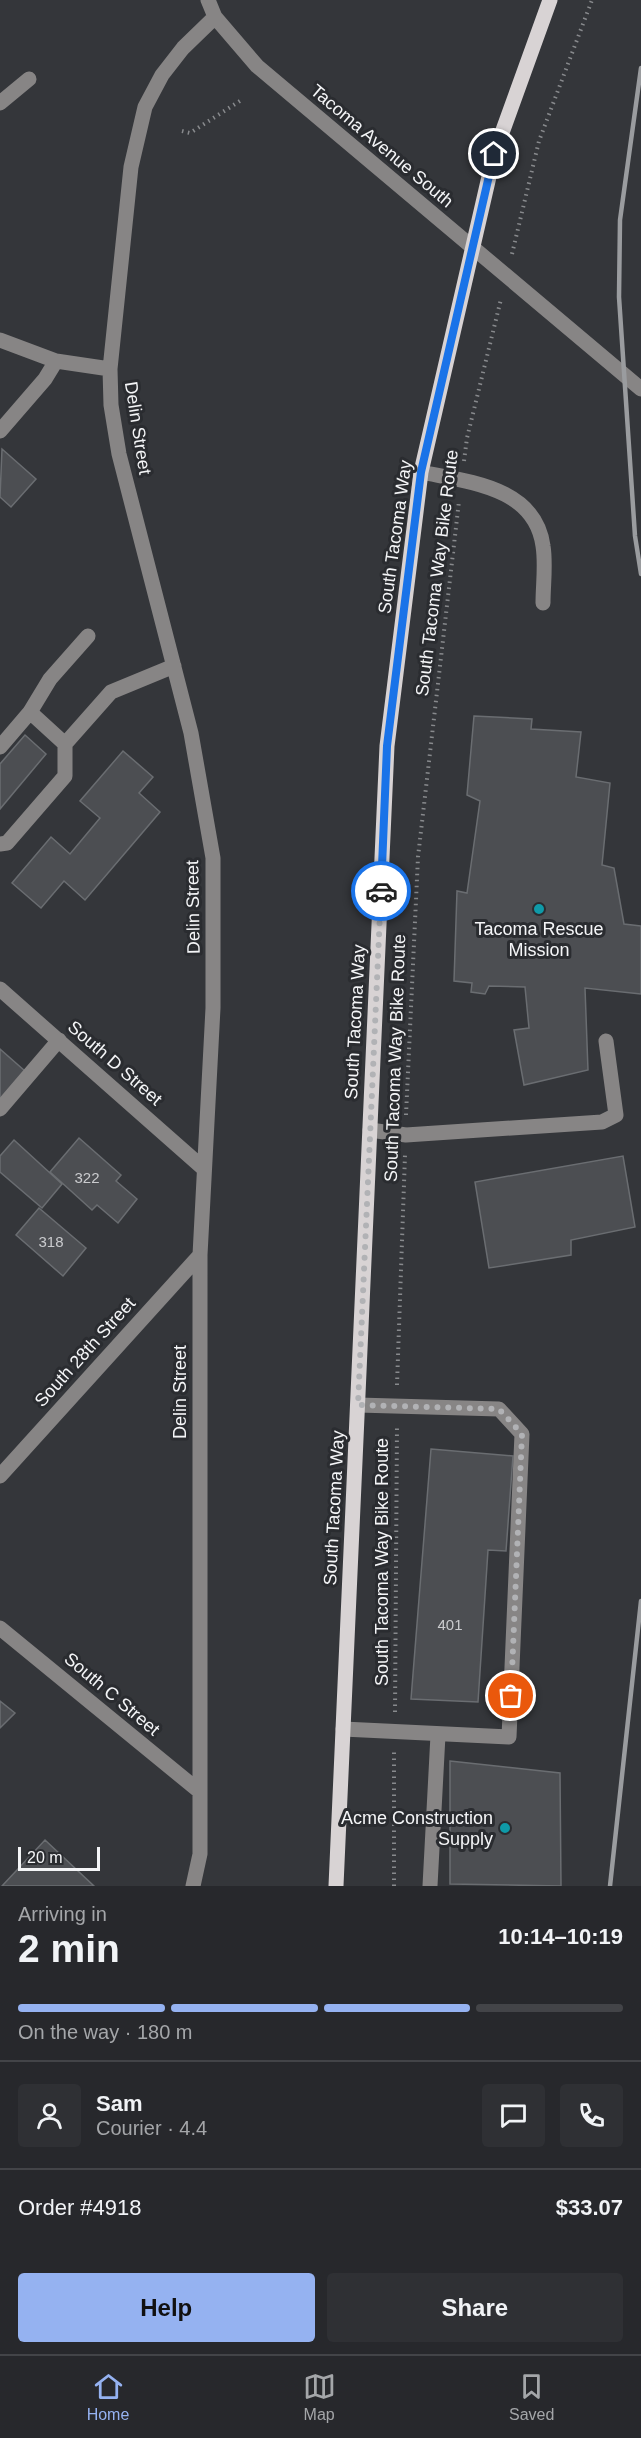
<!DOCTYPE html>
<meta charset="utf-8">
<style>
body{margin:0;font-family:Helvetica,sans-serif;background:#2f3034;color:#f1f3f6;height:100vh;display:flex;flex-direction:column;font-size:22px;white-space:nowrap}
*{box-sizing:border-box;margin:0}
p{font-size:20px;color:#a4a6a9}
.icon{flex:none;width:33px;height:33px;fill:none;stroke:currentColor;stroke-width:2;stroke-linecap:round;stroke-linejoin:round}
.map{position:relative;height:1886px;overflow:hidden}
.sheet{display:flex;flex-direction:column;background:#27282c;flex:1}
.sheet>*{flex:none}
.scale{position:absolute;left:18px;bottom:15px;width:82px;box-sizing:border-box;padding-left:6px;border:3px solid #f4f5f7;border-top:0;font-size:16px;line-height:21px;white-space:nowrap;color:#f4f5f7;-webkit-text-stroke:4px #2a2c30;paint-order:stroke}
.pin{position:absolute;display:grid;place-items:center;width:51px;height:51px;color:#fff;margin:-26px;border:3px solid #fff;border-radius:50%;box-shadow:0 2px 6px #0007}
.courier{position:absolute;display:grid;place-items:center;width:60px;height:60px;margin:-30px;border:4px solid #1a73e8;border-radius:50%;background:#fff;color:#222;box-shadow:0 2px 8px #0007}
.headline em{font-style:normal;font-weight:800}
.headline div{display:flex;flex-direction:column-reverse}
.headline{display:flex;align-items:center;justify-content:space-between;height:102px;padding:0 18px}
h1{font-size:39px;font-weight:800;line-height:45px}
.bar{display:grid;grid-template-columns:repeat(4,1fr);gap:9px 6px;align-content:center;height:72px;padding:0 18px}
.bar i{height:8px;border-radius:4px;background:#434448}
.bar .selected{background:#95b2f1}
.bar p{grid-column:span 4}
.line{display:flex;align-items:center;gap:15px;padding:0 18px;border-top:2px solid #434448}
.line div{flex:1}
.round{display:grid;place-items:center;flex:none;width:63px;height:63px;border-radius:6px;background:#2f3034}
.primary-button{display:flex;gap:12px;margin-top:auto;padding:12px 18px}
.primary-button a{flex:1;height:69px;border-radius:6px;background:#95b2f1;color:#111;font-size:24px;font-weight:800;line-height:69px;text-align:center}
.primary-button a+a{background:#2f3034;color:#f1f3f6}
.dock{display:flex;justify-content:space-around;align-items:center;height:84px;border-top:2px solid #434448;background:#27282c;font-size:16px;color:#a4a6a9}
.dock a{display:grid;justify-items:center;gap:3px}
.dock .selected{color:#95b2f1}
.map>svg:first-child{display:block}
</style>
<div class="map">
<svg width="641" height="1886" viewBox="0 0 641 1886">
<rect width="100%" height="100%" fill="#34363a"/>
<path fill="#4c4e52" stroke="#6a6d71" stroke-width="1.5" d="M 2,449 L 36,479 L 11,507 L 0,497 Z
M 474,716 L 532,719 L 531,729 L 581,732 L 576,777 L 610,783 L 602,865 L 614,868 L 624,924 L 641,926 L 641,994 L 585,988 L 588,1070 L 524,1085 L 514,1030 L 529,1028 L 525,987 L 489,986 L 485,994 L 471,992 L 472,983 L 454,981 L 457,891 L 467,893 L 480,801 L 467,795 Z
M 25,735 L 46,754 L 0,809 L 0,764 Z
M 123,751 L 153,777 L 139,793 L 160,812 L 85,900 L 64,881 L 41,908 L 12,883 L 51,837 L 70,854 L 100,818 L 80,801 Z
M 0,1049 L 25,1071 L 0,1100 Z
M 79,1138 L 121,1175 L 116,1181 L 137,1199 L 118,1223 L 97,1205 L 92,1210 L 50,1172 Z
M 14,1140 L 62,1184 L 42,1208 L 0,1172 L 0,1156 Z
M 623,1156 L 635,1227 L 571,1240 L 571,1255 L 489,1268 L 475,1182 Z
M 39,1208 L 86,1248 L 63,1276 L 16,1235 Z
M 431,1449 L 513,1456 L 506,1551 L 488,1550 L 478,1702 L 411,1699 Z
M 0,1701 L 15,1713 L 0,1728 Z
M 450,1761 L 560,1773 L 561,1886 L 450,1884 Z
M 45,1840 L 94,1886 L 2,1886 Z"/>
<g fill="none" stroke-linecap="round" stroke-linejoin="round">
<path stroke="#888a8d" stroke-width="4" stroke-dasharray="1.5 4.5" stroke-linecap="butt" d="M 182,131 L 190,133 L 243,99
M 512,254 L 539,141 L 592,0
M 464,461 L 467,438 L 501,299
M 406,1115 L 418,857 L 459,501
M 397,1385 L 405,1155
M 395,1712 L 397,1425
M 394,1886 L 394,1752"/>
<path stroke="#878585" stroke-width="15" d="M 208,0 L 215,17 L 257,66 L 641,389
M 0,103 L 29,79
M 0,340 L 56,361 L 110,369
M 0,431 L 45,379 L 56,361
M 421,472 C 469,482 535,487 543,546 C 546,564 543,585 543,603
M 30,712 L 65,744
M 0,747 L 30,712 L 50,679 L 88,636
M 0,844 L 7,843 L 65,776 L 65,744 L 111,692 L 174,666
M 0,989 L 203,1168
M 0,1109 L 59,1040
M 370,1130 L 406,1135 L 602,1122 L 616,1115 L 606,1041
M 0,1476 L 200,1255
M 0,1628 L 199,1791
M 343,1729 L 509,1737 L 522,1434 L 499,1409 L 358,1405
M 193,1886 L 200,1854 L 200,1255 L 213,1008 L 213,858 L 191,733 L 119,454 L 111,405 L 110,369 L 131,167 L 145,107 L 162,75 L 183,48 L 215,17
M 430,1886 L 438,1735"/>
<path stroke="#d8d3d4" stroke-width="15" d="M 336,1886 L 387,746 L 421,472 L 494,155 L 550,0"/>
<path stroke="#9a9c9f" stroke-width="4.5" d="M 641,68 L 620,220 L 619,297 L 635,536 L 641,574
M 610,1886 L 641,1601"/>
</g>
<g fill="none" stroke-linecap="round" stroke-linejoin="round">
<path stroke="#b1b2b5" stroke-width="6" stroke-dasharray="0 10.8" d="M 381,891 L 358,1405 L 499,1409 L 522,1434 L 511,1696"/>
<path stroke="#1a73e8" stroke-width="8" d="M 381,891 L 387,746 L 421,472 L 494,154"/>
</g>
<g fill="#0f9aa8" stroke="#2a2c30" stroke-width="2">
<circle cx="539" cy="909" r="6"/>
<circle cx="505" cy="1828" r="6"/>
</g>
<g text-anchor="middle" stroke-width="6" stroke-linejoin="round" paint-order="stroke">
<g font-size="15" fill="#cacbce">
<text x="87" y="1183">322</text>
<text x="51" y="1247">318</text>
<text x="450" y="1630">401</text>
</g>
<g font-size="18" fill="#f4f5f7" stroke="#2a2c30">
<text transform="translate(382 146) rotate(40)" y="6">Tacoma Avenue South</text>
<text transform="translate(138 428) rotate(81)" y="6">Delin Street</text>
<text transform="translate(395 537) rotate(-82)" y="6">South Tacoma Way</text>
<text transform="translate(437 573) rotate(-83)" y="6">South Tacoma Way Bike Route</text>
<text transform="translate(193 907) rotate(-91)" y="6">Delin Street</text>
<text transform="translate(355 1022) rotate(-87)" y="6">South Tacoma Way</text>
<text transform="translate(395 1058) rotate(-88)" y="6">South Tacoma Way Bike Route</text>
<text transform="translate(115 1063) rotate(41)" y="6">South D Street</text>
<text transform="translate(85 1352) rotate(-48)" y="6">South 28th Street</text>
<text transform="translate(180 1392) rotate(-90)" y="6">Delin Street</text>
<text transform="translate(334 1508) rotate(-87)" y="6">South Tacoma Way</text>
<text transform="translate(382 1562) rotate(-90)" y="6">South Tacoma Way Bike Route</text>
<text transform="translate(112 1694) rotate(40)" y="6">South C Street</text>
</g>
<g font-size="18" fill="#f4f5f7" stroke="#2a2c30">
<text x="539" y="935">Tacoma Rescue<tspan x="539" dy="21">Mission</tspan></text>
<text x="493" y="1824" text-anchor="end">Acme Construction<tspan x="493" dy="21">Supply</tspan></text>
</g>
</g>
</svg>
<div class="scale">20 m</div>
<div class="pin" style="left:511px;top:1696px;background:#ea580c"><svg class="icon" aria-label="bag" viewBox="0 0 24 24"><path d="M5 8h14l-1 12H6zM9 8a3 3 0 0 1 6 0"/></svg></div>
<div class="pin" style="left:494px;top:154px;background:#1f2937"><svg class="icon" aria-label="home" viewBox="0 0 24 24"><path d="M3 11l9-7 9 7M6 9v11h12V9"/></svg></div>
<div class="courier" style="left:381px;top:891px"><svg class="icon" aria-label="car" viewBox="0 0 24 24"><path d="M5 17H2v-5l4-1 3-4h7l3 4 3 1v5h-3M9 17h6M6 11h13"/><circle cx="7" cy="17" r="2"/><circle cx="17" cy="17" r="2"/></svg></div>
</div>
<section class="sheet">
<div class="headline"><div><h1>2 min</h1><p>Arriving in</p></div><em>10:14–10:19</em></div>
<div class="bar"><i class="selected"></i><i class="selected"></i><i class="selected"></i><i></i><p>On the way · 180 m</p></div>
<div class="line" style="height:108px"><a class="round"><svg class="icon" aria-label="person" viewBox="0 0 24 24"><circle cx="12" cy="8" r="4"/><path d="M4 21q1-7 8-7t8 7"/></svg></a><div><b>Sam</b><p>Courier · 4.4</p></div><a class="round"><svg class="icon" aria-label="chat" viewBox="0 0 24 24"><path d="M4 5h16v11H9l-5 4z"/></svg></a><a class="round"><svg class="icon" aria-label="phone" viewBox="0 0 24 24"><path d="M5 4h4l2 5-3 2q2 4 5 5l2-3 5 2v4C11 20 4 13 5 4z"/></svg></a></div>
<div class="line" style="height:78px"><div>Order #4918</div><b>$33.07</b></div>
<div class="primary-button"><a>Help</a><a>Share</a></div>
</section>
<nav class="dock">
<a class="selected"><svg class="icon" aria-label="home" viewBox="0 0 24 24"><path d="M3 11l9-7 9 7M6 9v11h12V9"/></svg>Home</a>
<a><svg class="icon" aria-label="map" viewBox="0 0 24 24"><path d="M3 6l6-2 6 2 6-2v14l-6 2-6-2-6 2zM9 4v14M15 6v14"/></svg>Map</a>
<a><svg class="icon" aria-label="saved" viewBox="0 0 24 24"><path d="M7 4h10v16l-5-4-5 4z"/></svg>Saved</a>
</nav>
